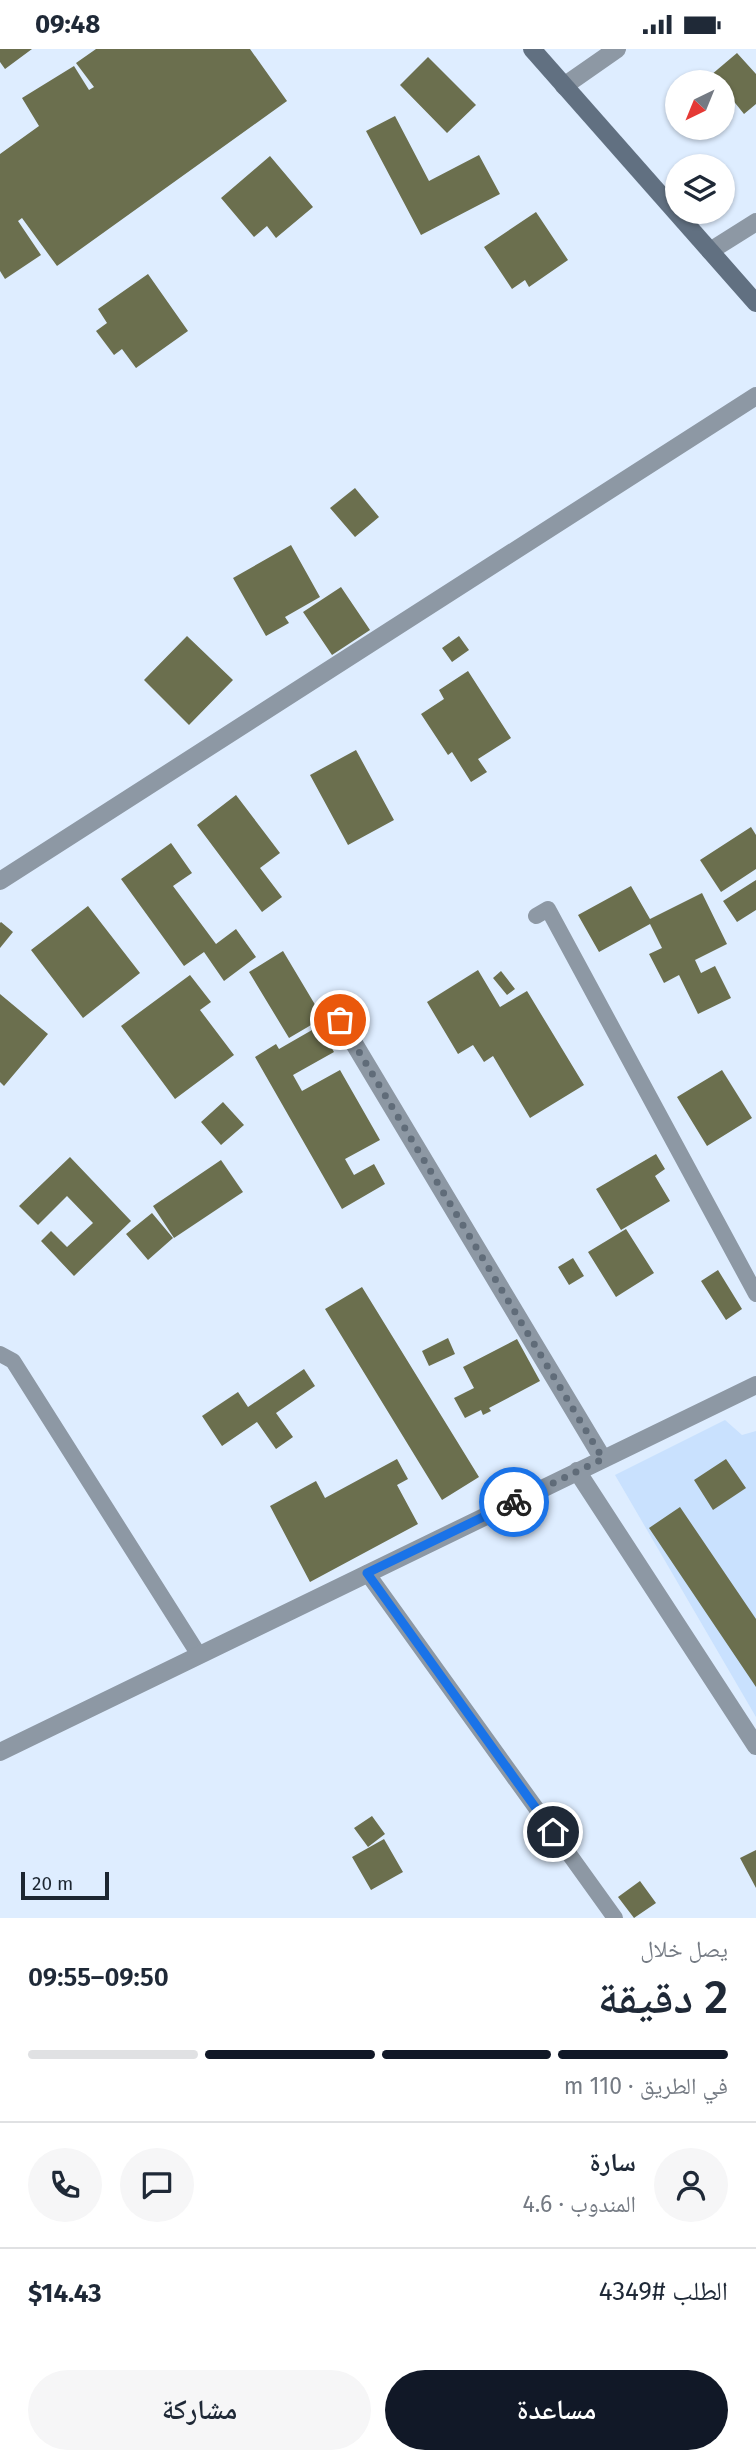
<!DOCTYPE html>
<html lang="ar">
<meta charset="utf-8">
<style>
body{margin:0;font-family:"Fira Sans","Noto Naskh Arabic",sans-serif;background:#f6f6f7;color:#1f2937;direction:rtl;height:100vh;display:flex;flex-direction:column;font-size:26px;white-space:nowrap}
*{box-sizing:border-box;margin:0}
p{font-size:23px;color:#747a83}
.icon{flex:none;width:38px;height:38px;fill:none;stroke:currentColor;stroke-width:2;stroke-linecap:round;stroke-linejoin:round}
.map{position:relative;height:1869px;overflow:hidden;direction:ltr}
.panel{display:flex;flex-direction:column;background:#fff;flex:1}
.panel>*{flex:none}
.needle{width:46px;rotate:223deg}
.tools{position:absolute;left:665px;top:21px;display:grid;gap:14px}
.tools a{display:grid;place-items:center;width:70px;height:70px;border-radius:50%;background:#fff;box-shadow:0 2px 5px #0004;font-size:35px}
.scale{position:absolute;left:21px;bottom:18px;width:88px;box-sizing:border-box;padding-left:7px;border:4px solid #1c2631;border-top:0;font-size:19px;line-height:24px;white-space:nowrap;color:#1c2631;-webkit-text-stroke:5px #deedff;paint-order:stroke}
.pin{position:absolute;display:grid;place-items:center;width:60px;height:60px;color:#fff;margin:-30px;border:4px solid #fff;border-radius:50%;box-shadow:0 2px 7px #0007}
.courier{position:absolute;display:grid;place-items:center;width:70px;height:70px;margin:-35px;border:5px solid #1a73e8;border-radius:50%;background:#fff;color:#222;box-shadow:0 2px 9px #0007}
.overview em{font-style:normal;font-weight:600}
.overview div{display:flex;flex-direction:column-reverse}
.overview{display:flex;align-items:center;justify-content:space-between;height:119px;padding:0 28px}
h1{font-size:46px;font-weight:600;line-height:52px}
.bar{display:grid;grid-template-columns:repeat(4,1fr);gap:10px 7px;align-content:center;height:84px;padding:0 28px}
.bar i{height:9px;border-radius:5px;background:#e0e1e3}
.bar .selected{background:#111827}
.bar p{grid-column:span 4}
.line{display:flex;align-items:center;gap:18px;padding:0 28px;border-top:2px solid #e0e1e3}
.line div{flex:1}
.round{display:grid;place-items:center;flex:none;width:74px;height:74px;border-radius:37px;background:#f6f6f7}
.primary-button{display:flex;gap:14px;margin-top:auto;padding:14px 28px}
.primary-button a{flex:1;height:80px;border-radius:42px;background:#111827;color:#fff;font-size:28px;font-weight:600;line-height:80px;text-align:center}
.primary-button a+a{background:#f6f6f7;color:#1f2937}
.status{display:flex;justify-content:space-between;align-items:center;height:49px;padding:0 35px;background:#fff;direction:ltr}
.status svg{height:19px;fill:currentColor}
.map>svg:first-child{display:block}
</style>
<div class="status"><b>09:48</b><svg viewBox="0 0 49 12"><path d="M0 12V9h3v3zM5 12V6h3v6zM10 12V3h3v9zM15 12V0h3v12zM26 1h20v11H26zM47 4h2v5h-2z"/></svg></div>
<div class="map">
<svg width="756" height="1869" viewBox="0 0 756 1869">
<rect width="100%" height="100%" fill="#deedff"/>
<path fill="#c9e1fe" d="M 725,1371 L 742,1386 L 756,1382 L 756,1668 L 615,1426 Z"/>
<path fill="#6b6f4e" d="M 0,0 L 32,0 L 5,20 L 0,13 Z
M 96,0 L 250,0 L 287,52 L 57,217 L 22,169 L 18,172 L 41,206 L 5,230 L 0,222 L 0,105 L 39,77 L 22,49 L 74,17 L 89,41 L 94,38 L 76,14 Z
M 737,4 L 756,25 L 756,55 L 744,65 L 723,39 L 723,33 L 717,33 L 711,26 Z
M 428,8 L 476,56 L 447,84 L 400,36 Z
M 395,67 L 429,132 L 479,106 L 500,145 L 421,186 L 366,82 Z
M 270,107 L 313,158 L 276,189 L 267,177 L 254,188 L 221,149 Z
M 536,163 L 568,211 L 529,238 L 525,231 L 512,240 L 484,198 Z
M 148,225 L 188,282 L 136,319 L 122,300 L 114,306 L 96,282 L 107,274 L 98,260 Z
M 355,439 L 379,468 L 355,488 L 330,459 Z
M 291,496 L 320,548 L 285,568 L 289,574 L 266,587 L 233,529 Z
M 341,538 L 370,581 L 332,606 L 303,563 Z
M 187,587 L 233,631 L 189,676 L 144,631 Z
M 459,587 L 469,601 L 452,613 L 442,599 Z
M 468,622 L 511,689 L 478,710 L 487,723 L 471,733 L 452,703 L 448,706 L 421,665 L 444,650 L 439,641 Z
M 356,701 L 394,771 L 348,796 L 310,726 Z
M 236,746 L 280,804 L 260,819 L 282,848 L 262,863 L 197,776 Z
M 751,778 L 756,786 L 756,820 L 721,843 L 700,811 Z
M 171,794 L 192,824 L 173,837 L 216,895 L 236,880 L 256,908 L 224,932 L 204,903 L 184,917 L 121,830 Z
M 756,831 L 756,861 L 737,873 L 723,852 Z
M 631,837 L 650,870 L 702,844 L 727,895 L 695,911 L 701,924 L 715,917 L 731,949 L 698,965 L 679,926 L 664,934 L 649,905 L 662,899 L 650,875 L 599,903 L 578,866 Z
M 88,857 L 140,924 L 83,969 L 31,901 Z
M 1,873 L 13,883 L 0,899 L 0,874 Z
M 283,902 L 323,969 L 289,989 L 249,923 Z
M 478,921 L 500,958 L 527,942 L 584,1036 L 530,1069 L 493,1007 L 484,1013 L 473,996 L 458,1005 L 427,953 Z
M 501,922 L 515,940 L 507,946 L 493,929 Z
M 190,926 L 211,953 L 200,961 L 234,1006 L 175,1050 L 121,977 Z
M 0,945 L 48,985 L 4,1037 L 0,1033 Z
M 319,977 L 334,1003 L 293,1026 L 302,1042 L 340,1021 L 380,1091 L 345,1110 L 354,1126 L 374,1115 L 385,1135 L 342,1160 L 255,1008 L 276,995 L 279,1000 Z
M 722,1021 L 752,1069 L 707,1097 L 677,1048 Z
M 223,1053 L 244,1076 L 221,1096 L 201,1073 Z
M 656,1105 L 665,1120 L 655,1127 L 670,1152 L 621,1181 L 596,1140 Z
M 70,1108 L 131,1172 L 74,1227 L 41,1192 L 51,1182 L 67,1198 L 93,1174 L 67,1147 L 38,1176 L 19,1157 Z
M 221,1111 L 243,1143 L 174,1189 L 153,1157 Z
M 152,1164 L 173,1189 L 148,1211 L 126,1185 Z
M 626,1180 L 654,1224 L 616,1248 L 588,1203 Z
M 573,1209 L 584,1227 L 569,1236 L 558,1218 Z
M 718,1221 L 742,1260 L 726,1271 L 701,1232 Z
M 362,1238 L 479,1428 L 442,1451 L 325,1260 Z
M 448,1289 L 455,1305 L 429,1317 L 422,1302 Z
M 517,1290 L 540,1332 L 489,1359 L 491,1362 L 483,1366 L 481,1361 L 465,1369 L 454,1349 L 474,1339 L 463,1318 Z
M 304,1320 L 315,1337 L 276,1364 L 293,1388 L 276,1400 L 257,1373 L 222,1397 L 202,1367 L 238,1343 L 248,1358 Z
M 397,1410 L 408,1430 L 397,1436 L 418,1475 L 310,1533 L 270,1457 L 316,1432 L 325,1449 Z
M 726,1410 L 746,1439 L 713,1461 L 694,1431 Z
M 680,1458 L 756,1570 L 756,1638 L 649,1479 Z
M 372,1767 L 385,1785 L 368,1798 L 354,1779 Z
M 384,1790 L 403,1823 L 371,1841 L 352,1808 Z
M 756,1801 L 756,1839 L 740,1809 Z
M 640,1832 L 656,1854 L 634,1869 L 618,1848 Z"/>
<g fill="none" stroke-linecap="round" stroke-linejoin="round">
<path stroke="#8d98a4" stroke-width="16" d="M 536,867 L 548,860 L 756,1245
M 0,1305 L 13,1312 L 199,1606
M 367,1524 L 615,1869"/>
<path stroke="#8d98a4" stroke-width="18" d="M 564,37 L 617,0
M 710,202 L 756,173
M 0,832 L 756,347
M 340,971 L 603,1410
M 577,1422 L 756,1697
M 0,1703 L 756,1336"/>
<path stroke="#617081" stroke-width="18" d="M 532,0 L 756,254"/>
</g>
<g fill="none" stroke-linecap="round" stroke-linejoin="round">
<path stroke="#606c79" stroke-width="7" stroke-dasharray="0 12.6" d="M 340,971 L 603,1410 L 514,1453"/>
<path stroke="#1a73e8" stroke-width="9" d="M 514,1453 L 367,1524 L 553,1783"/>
</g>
</svg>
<div class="tools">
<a><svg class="needle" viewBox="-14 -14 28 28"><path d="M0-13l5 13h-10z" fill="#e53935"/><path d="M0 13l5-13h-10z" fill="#747a83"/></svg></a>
<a><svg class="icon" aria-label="layers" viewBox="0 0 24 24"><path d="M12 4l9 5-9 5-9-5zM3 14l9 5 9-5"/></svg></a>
</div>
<div class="scale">20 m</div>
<div class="pin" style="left:340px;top:971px;background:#ea580c"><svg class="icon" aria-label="bag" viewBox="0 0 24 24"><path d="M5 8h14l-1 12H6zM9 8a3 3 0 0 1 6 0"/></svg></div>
<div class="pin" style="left:553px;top:1783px;background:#1f2937"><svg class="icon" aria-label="home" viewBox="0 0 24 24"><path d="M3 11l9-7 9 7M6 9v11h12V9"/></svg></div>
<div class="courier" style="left:514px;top:1453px"><svg class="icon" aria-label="bike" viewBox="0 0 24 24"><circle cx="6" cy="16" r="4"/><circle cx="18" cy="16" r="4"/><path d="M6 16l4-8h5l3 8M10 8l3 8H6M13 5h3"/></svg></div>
</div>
<section class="panel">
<div class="overview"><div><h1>2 دقيقة</h1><p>يصل خلال</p></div><em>09:50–09:55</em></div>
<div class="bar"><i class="selected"></i><i class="selected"></i><i class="selected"></i><i></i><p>في الطريق · 110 m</p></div>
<div class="line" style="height:126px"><a class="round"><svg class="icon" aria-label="person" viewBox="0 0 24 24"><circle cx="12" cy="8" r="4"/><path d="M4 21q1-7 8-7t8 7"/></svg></a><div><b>سارة</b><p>المندوب · 4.6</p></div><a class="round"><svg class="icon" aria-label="chat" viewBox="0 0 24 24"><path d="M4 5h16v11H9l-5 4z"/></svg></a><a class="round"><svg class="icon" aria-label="phone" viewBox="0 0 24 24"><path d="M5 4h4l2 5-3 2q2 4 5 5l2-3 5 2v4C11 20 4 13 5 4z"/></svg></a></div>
<div class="line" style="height:91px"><div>الطلب #4349</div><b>$14.43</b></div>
<div class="primary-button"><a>مساعدة</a><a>مشاركة</a></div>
</section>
